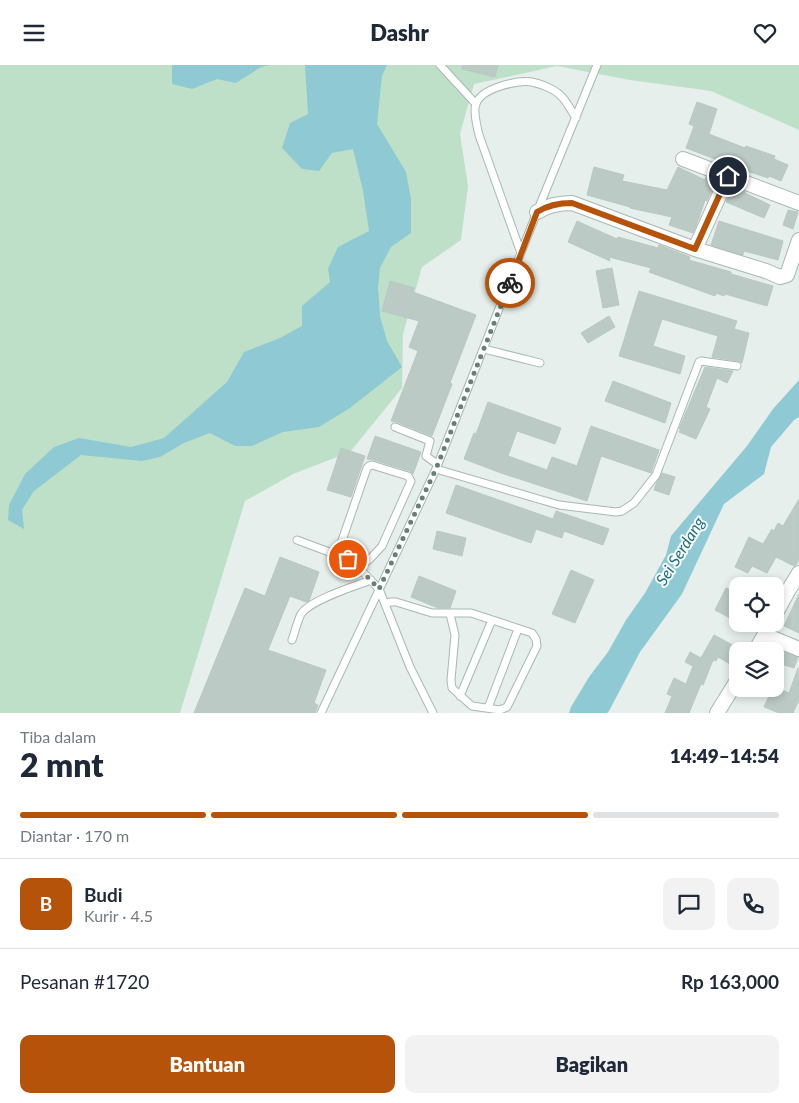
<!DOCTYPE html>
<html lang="id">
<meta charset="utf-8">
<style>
body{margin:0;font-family:Lato,sans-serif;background:#f2f2f3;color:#1f2937;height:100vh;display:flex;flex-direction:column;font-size:19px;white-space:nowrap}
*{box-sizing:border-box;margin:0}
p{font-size:16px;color:#747a83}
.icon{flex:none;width:28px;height:28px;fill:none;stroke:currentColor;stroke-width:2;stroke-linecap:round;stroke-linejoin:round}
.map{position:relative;height:648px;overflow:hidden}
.sheet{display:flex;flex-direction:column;background:#fff;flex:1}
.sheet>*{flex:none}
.buttons{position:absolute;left:729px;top:512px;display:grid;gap:10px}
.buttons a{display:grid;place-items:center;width:55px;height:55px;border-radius:10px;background:#fff;box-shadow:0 2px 8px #0003;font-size:25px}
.pin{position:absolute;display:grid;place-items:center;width:42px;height:42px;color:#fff;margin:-21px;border:2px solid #fff;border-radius:50%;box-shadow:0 1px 5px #0007}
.courier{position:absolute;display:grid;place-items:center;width:50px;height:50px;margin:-25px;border:4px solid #b45309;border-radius:50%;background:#fff;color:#222;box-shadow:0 1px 6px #0007}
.overview em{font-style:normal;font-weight:800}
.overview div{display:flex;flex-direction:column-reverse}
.overview{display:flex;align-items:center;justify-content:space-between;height:85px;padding:0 20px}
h1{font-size:32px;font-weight:800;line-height:38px}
.bar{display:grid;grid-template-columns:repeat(4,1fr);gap:8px 5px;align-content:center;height:60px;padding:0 20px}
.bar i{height:6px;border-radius:4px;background:#e0e1e3}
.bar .selected{background:#b45309}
.bar p{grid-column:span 4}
.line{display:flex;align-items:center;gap:12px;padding:0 20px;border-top:1px solid #e0e1e3}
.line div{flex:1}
.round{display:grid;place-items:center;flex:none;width:52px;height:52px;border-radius:10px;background:#f2f2f3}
.cta{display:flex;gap:10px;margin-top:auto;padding:10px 20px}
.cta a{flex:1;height:58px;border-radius:10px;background:#b45309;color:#fff;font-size:20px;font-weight:800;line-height:58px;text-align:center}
.cta a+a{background:#f2f2f3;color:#1f2937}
header{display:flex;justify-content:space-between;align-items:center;height:65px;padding:0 20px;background:#fff;font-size:22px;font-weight:800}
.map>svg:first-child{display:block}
</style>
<header><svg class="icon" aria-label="menu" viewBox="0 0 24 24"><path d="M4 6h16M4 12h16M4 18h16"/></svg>Dashr<svg class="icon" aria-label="heart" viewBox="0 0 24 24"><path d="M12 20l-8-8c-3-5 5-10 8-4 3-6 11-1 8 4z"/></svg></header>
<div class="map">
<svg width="799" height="648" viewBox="0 0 799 648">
<rect width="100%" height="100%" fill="#e6efeb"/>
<path fill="#bfe0c8" d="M 0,0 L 799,0 L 799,65 L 711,26 L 630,15 L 557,1 L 474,19 L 460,69 L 468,121 L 461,175 L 422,202 L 403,269 L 402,323 L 350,387 L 293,409 L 245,436 L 180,648 L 0,648 Z"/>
<path fill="#8ec9d4" d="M 172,0 L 270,0 L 261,2 L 236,18 L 217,14 L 192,24 L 172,19 Z
M 305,0 L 387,0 L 382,11 L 377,59 L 406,107 L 411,134 L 411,168 L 391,182 L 380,203 L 378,222 L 380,251 L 387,276 L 402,302 L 350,343 L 319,362 L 283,367 L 252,381 L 235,381 L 210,368 L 184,378 L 160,392 L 142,396 L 81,390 L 34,426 L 22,445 L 24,464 L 8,455 L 9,440 L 25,409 L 54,382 L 79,373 L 131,382 L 164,373 L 227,317 L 244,287 L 280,273 L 302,261 L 302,241 L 330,217 L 328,204 L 338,182 L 369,166 L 363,126 L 353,84 L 332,88 L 319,106 L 302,104 L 282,83 L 290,58 L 308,49 Z
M 799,315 L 799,352 L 794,355 L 771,382 L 764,409 L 724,439 L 682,529 L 640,587 L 609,646 L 607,648 L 569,648 L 571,642 L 589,612 L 608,587 L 626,555 L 645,528 L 666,490 L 671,471 L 747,381 L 773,344 Z"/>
<path fill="#bbcac4" stroke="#b8c9c2" d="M 462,0 L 498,0 L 495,12 L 462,4 Z
M 697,37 L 717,44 L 709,69 L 745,83 L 746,81 L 775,91 L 774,94 L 788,100 L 781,116 L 769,111 L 768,113 L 738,103 L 739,103 L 686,83 L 694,61 L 689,59 Z
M 594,102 L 624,110 L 622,116 L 667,125 L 678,102 L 705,115 L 706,112 L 716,116 L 707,136 L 705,135 L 699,153 L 693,168 L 669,160 L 672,152 L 630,143 L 630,142 L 587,130 Z
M 733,122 L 745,127 L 745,128 L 770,140 L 764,153 L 726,137 Z
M 788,145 L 798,147 L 793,164 L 783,160 Z
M 577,156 L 617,174 L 618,172 L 658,183 L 659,180 L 690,192 L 689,195 L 731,207 L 731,209 L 773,221 L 767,241 L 725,229 L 724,231 L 716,228 L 715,231 L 649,207 L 651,203 L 609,192 L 610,196 L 568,177 Z
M 719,156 L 783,176 L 778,195 L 744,186 L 743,190 L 711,180 Z
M 612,203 L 619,240 L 603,243 L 596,206 Z
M 390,216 L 414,223 L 413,227 L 476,250 L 450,318 L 452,319 L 432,371 L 397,357 L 391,356 L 418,286 L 409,282 L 419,256 L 382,246 Z
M 639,226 L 737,256 L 734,264 L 749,268 L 742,298 L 738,296 L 712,292 L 718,271 L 662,254 L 653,281 L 685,291 L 680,309 L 619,291 Z
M 609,251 L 615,262 L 588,278 L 581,268 Z
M 705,302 L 733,306 L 727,318 L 717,313 L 706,342 L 710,344 L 696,374 L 679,367 L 681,364 L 679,364 Z
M 613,316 L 671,338 L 665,358 L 605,336 Z
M 488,337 L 561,363 L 555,379 L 517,366 L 508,391 L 547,405 L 552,392 L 577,401 L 591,361 L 659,385 L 651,408 L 601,391 L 587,436 L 501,408 L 464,394 L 474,368 L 476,369 Z
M 375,371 L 421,387 L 413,409 L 410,406 L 374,395 L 367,394 Z
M 341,383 L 365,391 L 351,432 L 327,425 Z
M 662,408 L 675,412 L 669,430 L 654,425 L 656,419 Z
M 456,420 L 553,454 L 556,446 L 609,464 L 603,480 L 564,466 L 562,473 L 536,464 L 531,478 L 446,448 Z
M 799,434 L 799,494 L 796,500 L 794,501 L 776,492 L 767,508 L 752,501 L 748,508 L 735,502 L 749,472 L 763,479 L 772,464 L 774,466 L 778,458 L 783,461 Z
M 437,466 L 466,473 L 462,491 L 433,484 Z
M 280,492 L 319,507 L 309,536 L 306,537 L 290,531 L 268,585 L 326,605 L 314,638 L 318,640 L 315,648 L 194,648 L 245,523 L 265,531 Z
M 571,505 L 594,515 L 575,558 L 552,549 Z
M 419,511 L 456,526 L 450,543 L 438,543 L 411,532 Z
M 726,523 L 738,528 L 738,543 L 732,554 L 715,545 Z
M 799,529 L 799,568 L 784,561 Z
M 714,570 L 738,583 L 738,588 L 730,599 L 718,592 L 716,596 L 713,595 L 703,620 L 701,619 L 689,648 L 665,648 L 672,631 L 667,629 L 674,613 L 686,619 L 693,601 L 685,597 L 690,587 L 701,593 Z
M 775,584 L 798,592 L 794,603 L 775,597 Z
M 798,603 L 799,635 L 793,648 L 779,648 L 764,642 L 772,624 L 775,624 L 775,622 L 789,628 Z"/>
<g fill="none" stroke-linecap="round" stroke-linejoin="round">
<g stroke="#a8b8b2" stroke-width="9">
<path id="service" d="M 440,0 L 476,39
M 521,188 L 479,70 C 477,62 473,46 476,39 C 481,23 517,15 532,17 C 541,19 554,24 560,30 C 567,36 571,46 576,53
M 484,284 L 540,298
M 395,362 L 430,376 L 426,391 L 437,399
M 436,404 L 559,440 L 616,447 L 622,446 L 634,438 L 656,410 L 699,297 L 701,296 L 737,301
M 297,475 L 348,494 L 358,502 L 379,524 L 410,602 L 433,648
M 337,490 L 367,403 L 369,401 L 372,400 L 408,411 L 411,416 L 382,481 L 370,494 L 358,502
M 385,539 L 390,537 L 396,537 L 432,548 L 471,548 L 532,568 L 536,574 L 537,581 L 507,642 L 500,645 L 472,641 L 452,623 L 451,615 L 455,570 L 450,549
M 292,575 C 295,567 297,557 301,549 C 310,535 355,521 371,515
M 460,631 L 492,555
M 488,643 L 518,564
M 321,648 L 436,404 L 537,147 L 597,0"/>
</g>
<g stroke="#a8b8b2" stroke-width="16">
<path id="minor" d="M 683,94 L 799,138
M 537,147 C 548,140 559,138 572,138 L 695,184 L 766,206 L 780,212 L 787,210 L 799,175
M 695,184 L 728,111
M 775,550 L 788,526 L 799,508
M 765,570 L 799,584
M 755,586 L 771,559
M 717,648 L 738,614"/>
</g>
<use href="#service" stroke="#fff" stroke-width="7"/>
<use href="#minor" stroke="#fff" stroke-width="14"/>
</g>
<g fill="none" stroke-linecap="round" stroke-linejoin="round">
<path stroke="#687f78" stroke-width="5" stroke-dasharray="0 9" d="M 348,494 L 358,502 L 379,524 L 436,404 L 510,218"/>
<path stroke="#b45309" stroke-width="6" d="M 510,218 L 537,147 C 548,140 559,138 572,138 L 695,184 L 728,111"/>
</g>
<g text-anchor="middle" stroke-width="4" stroke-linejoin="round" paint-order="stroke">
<g font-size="16" font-style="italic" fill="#1c6f80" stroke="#f7fbf9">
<text transform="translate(680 486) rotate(-58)" y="6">Sei Serdang</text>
</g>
</g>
</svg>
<div class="buttons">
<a><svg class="icon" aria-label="locate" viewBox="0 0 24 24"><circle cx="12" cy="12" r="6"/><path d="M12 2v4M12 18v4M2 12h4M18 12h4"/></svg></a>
<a><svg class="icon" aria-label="layers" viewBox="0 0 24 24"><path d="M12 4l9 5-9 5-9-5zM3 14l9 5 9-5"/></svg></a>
</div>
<div class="pin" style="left:348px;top:494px;background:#ea580c"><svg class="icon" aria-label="bag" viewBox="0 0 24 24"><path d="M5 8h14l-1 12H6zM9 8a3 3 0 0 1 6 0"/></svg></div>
<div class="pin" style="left:728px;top:111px;background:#1f2937"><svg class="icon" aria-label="home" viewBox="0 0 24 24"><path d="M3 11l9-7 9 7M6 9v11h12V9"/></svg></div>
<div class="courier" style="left:510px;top:218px"><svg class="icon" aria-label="bike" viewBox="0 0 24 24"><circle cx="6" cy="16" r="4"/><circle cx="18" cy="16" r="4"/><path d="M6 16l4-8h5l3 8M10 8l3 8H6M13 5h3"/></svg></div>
</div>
<section class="sheet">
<div class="overview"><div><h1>2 mnt</h1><p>Tiba dalam</p></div><em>14:49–14:54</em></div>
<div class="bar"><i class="selected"></i><i class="selected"></i><i class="selected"></i><i></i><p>Diantar · 170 m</p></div>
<div class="line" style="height:90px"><b class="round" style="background:#b45309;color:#fff">B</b><div><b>Budi</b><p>Kurir · 4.5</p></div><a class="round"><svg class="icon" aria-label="chat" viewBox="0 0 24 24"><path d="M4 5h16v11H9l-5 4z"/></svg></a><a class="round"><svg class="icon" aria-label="phone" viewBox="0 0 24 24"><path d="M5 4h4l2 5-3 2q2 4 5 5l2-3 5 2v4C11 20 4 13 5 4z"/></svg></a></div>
<div class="line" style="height:65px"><div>Pesanan #1720</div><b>Rp 163,000</b></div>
<div class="cta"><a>Bantuan</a><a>Bagikan</a></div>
</section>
